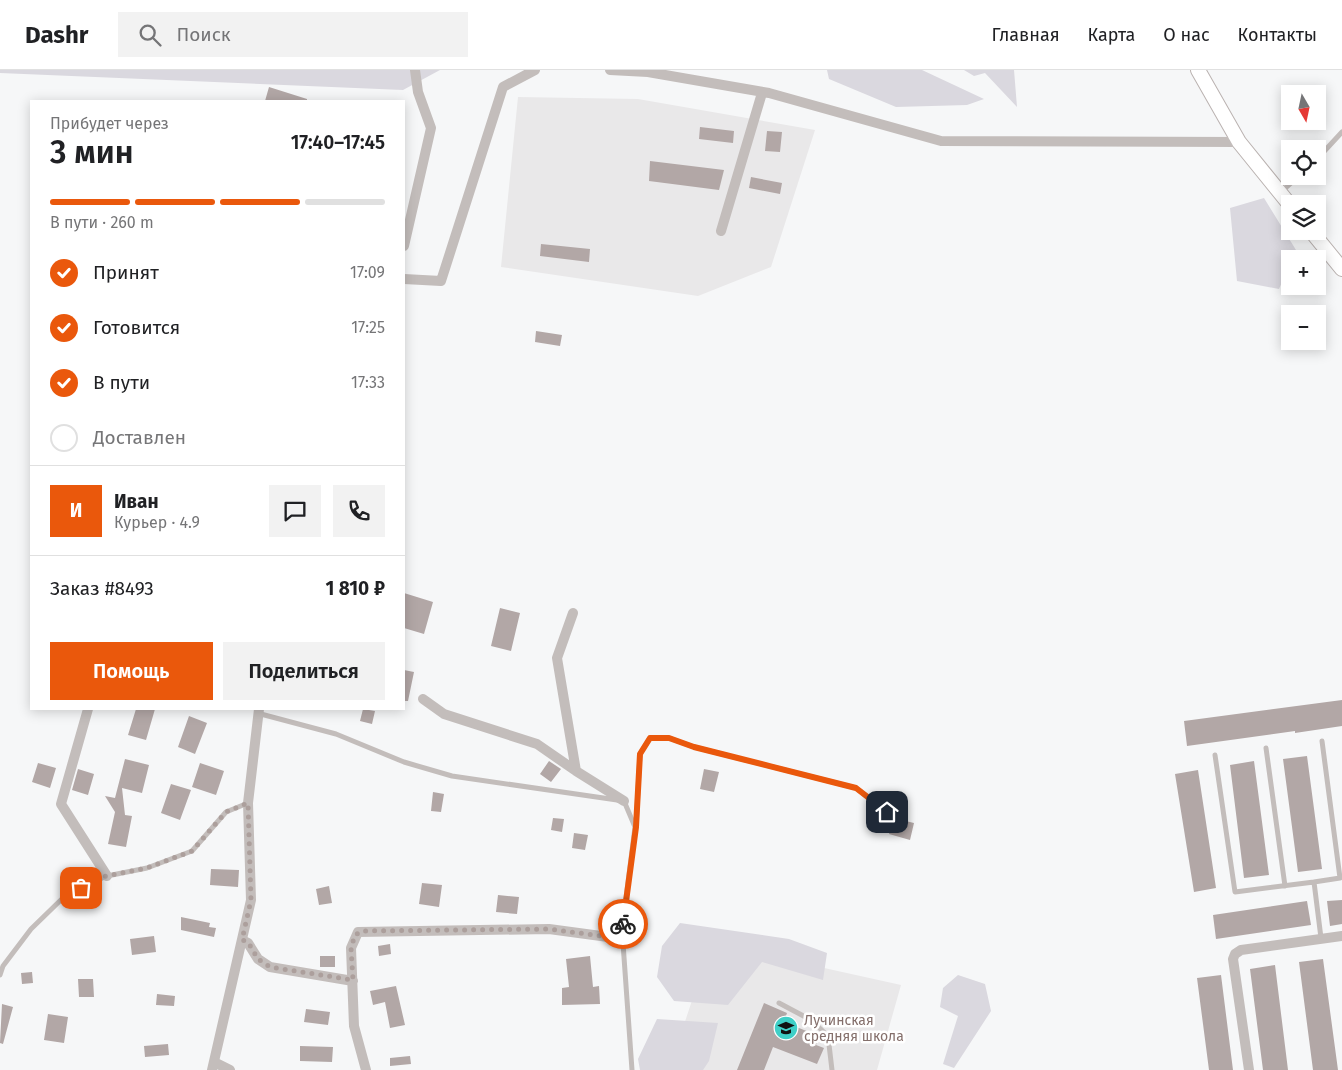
<!DOCTYPE html>
<html lang="ru">
<meta charset="utf-8">
<style>
body{margin:0;font-family:"Fira Sans",sans-serif;background:#f2f2f2;color:#202124;height:100vh;display:flex;flex-direction:column;font-size:19px;white-space:nowrap}
*{box-sizing:border-box;margin:0}
p{font-size:16px;color:#757577}
.icon{flex:none;width:28px;height:28px;fill:none;stroke:currentColor;stroke-width:2;stroke-linecap:round;stroke-linejoin:round}
.map{position:relative;flex:1;overflow:hidden}
.sheet{position:absolute;left:30px;top:30px;width:375px;height:610px;display:flex;flex-direction:column;background:#fff;border-radius:0px;box-shadow:0 2px 12px #0003}
.sheet>*{flex:none}
.needle{width:32px;rotate:171deg}
.tools{position:absolute;left:1281px;top:15px;display:grid;gap:10px}
.tools a{display:grid;place-items:center;width:45px;height:45px;border-radius:0px;background:#fff;box-shadow:0 2px 12px #0003;font-size:25px}
.pin{position:absolute;display:grid;place-items:center;width:42px;height:42px;color:#fff;margin:-21px;border-radius:10px;box-shadow:0 2px 8px #0006}
.courier{position:absolute;display:grid;place-items:center;width:50px;height:50px;margin:-25px;border:4px solid #ea580c;border-radius:50%;background:#fff;color:#222;box-shadow:0 1px 6px #0007}
.summary em{font-style:normal;font-weight:600}
.summary div{display:flex;flex-direction:column-reverse}
.summary{display:flex;align-items:center;justify-content:space-between;height:85px;padding:0 20px}
h1{font-size:32px;font-weight:600;line-height:38px}
.bar{display:grid;grid-template-columns:repeat(4,1fr);gap:8px 5px;align-content:center;height:60px;padding:0 20px}
.bar i{height:6px;border-radius:4px;background:#e0e0e0}
.bar .current{background:#ea580c}
.bar p{grid-column:span 4}
.line{display:flex;align-items:center;gap:12px;padding:0 20px;border-top:1px solid #e0e0e0}
.line div{flex:1}
.round{display:grid;place-items:center;flex:none;width:52px;height:52px;border-radius:0px;background:#f2f2f2}
ol{padding:0 20px;list-style:none}
li{display:flex;align-items:center;gap:15px;height:55px}
li p{margin-inline-start:auto}
li .icon{padding:5px;border-radius:50%;background:#ea580c;color:#fff;stroke-width:4}
li:last-child{color:#757577}
li i{width:28px;height:28px;border:2px solid #e0e0e0;border-radius:50%}
.button{display:flex;gap:10px;margin-top:auto;padding:10px 20px}
.button a{flex:1;height:58px;border-radius:0px;background:#ea580c;color:#fff;font-size:20px;font-weight:600;line-height:58px;text-align:center}
.button a+a{background:#f2f2f2;color:#202124}
header{display:flex;align-items:center;gap:30px;box-sizing:border-box;height:70px;padding:0 25px;background:#fff;border-bottom:1px solid #e0e0e0}
header strong{font-size:24px}
nav{display:flex;gap:28px;margin-inline-start:auto;font-size:18px}
.search{width:350px;height:45px;background:#f2f2f2;display:flex;align-items:center;gap:12px;box-sizing:border-box;padding:0 18px;border-radius:0px;color:#757577;font-size:19px}
.map>svg:first-child{display:block}
</style>
<header>
<strong>Dashr</strong>
<div class="search"><svg class="icon" aria-label="search" viewBox="0 0 24 24"><circle cx="10" cy="10" r="6"/><path d="M15 15l6 6"/></svg>Поиск</div>
<nav><a>Главная</a><a>Карта</a><a>О нас</a><a>Контакты</a></nav>
</header>
<div class="map">
<svg width="1342" height="1000" viewBox="0 0 1342 1000">
<rect width="100%" height="100%" fill="#f6f7f8"/>
<path fill="#e9e8e9" d="M 518,27 L 638,29 L 815,60 L 771,197 L 698,226 L 501,197 Z
M 711,873 L 901,915 L 877,1000 L 669,1000 Z"/>
<path fill="#dad8df" d="M 0,0 L 440,0 L 403,20 L 0,3 Z
M 827,0 L 922,0 L 984,29 L 967,35 L 896,37 L 829,9 Z
M 964,0 L 1014,0 L 1017,37 L 985,3 L 974,6 Z
M 1264,128 L 1296,180 L 1292,189 L 1290,189 L 1290,194 L 1279,219 L 1237,211 L 1230,138 Z
M 680,853 L 789,869 L 827,883 L 823,910 L 762,892 L 728,935 L 674,931 L 657,907 L 662,876 Z
M 958,905 L 985,914 L 991,941 L 954,998 L 943,994 L 958,946 L 940,937 L 943,918 Z
M 657,949 L 718,953 L 709,991 L 703,1000 L 640,1000 L 638,989 Z"/>
<path fill="#b2a7a6" d="M 269,17 L 307,29 L 307,31 L 265,31 Z
M 700,57 L 734,61 L 733,73 L 699,69 Z
M 767,61 L 782,62 L 780,82 L 765,81 Z
M 650,91 L 724,100 L 719,120 L 649,111 Z
M 751,107 L 782,113 L 780,124 L 749,118 Z
M 541,174 L 590,179 L 589,192 L 540,186 Z
M 536,261 L 562,265 L 560,276 L 535,272 Z
M 404,523 L 433,532 L 424,564 L 404,558 Z
M 500,538 L 520,543 L 511,581 L 491,576 Z
M 404,600 L 414,602 L 408,631 L 404,631 Z
M 1342,630 L 1342,656 L 1295,663 L 1295,661 L 1187,676 L 1184,651 Z
M 136,639 L 155,639 L 146,670 L 128,665 Z
M 363,639 L 375,641 L 372,654 L 360,651 Z
M 189,646 L 207,653 L 195,684 L 178,677 Z
M 1307,686 L 1322,799 L 1298,802 L 1283,689 Z
M 125,689 L 149,695 L 142,723 L 122,718 L 125,745 L 132,746 L 126,777 L 108,774 L 115,742 L 105,726 L 115,728 Z
M 549,691 L 561,699 L 551,712 L 540,704 Z
M 1254,691 L 1269,805 L 1244,808 L 1230,695 Z
M 38,693 L 56,698 L 50,718 L 32,712 Z
M 200,693 L 224,701 L 216,725 L 192,717 Z
M 78,699 L 94,704 L 88,725 L 72,720 Z
M 704,699 L 719,702 L 714,722 L 700,719 Z
M 1198,700 L 1216,818 L 1194,822 L 1175,704 Z
M 171,714 L 191,720 L 180,750 L 161,743 Z
M 433,722 L 444,724 L 441,742 L 431,741 Z
M 553,748 L 564,749 L 562,762 L 551,760 Z
M 893,748 L 914,753 L 910,770 L 889,764 Z
M 574,763 L 588,765 L 585,780 L 572,778 Z
M 211,799 L 239,800 L 238,817 L 210,815 Z
M 422,813 L 442,815 L 439,837 L 419,834 Z
M 329,816 L 332,833 L 319,835 L 316,819 Z
M 498,825 L 519,827 L 517,844 L 496,842 Z
M 1342,830 L 1342,854 L 1330,856 L 1327,831 Z
M 1307,831 L 1311,855 L 1216,869 L 1213,845 Z
M 181,847 L 210,853 L 209,857 L 216,858 L 214,867 L 181,860 Z
M 154,866 L 156,882 L 132,885 L 130,869 Z
M 390,874 L 391,884 L 379,886 L 378,876 Z
M 320,886 L 335,886 L 335,897 L 320,897 Z
M 590,886 L 593,917 L 599,916 L 600,934 L 562,935 L 562,918 L 569,917 L 566,889 Z
M 1323,889 L 1338,1000 L 1313,1000 L 1299,892 Z
M 1275,895 L 1288,1000 L 1263,1000 L 1250,899 Z
M 32,902 L 33,913 L 22,914 L 21,903 Z
M 1221,905 L 1233,1000 L 1209,1000 L 1197,908 Z
M 78,909 L 93,909 L 94,927 L 79,927 Z
M 396,916 L 405,955 L 390,958 L 385,932 L 373,935 L 370,921 Z
M 157,924 L 175,926 L 174,936 L 156,935 Z
M 764,933 L 787,943 L 784,952 L 819,966 L 816,975 L 824,978 L 817,994 L 773,977 L 764,1000 L 737,1000 Z
M 2,934 L 13,937 L 3,974 L 0,973 Z
M 306,939 L 330,942 L 328,955 L 304,952 Z
M 48,944 L 68,947 L 64,973 L 44,970 Z
M 168,974 L 169,985 L 145,987 L 144,976 Z
M 300,976 L 333,977 L 332,992 L 300,991 Z
M 410,986 L 411,994 L 390,996 L 390,988 Z"/>
<g fill="none" stroke-linecap="round" stroke-linejoin="round">
<g stroke="#bab2b0" stroke-width="16">
<path id="secondary" d="M 1198,0 L 1239,72 L 1290,135
M 1311,161 L 1342,199"/>
</g>
<path stroke="#c3bdbb" stroke-width="5" d="M 1318,88 L 1342,62
M 1281,122 L 1299,106
M 257,643 L 336,664 L 404,692 L 452,706 L 624,731 L 635,757 L 622,859 L 632,1000
M 1266,678 L 1285,816
M 1215,685 L 1235,822 L 1314,812
M 636,756 L 640,684 L 650,668 L 669,668 L 694,677 L 856,718 L 887,742
M 1321,868 L 1314,812 L 1340,808 L 1322,671
M 0,905 L 3,896 L 31,859 L 68,823 L 107,806 L 147,798 L 192,781 L 226,742 L 248,733
M 779,933 L 811,950 L 828,966 L 832,1000"/>
<path stroke="#c3bdbb" stroke-width="10" d="M 610,0 L 648,2 L 769,23 L 941,71 L 1239,72
M 721,161 L 762,23
M 404,176 L 431,58 L 418,22 L 415,0
M 404,209 L 441,211 L 503,17 L 535,0
M 573,543 L 557,588 L 576,701 L 624,731
M 423,629 L 444,644 L 537,674 L 576,701
M 88,639 L 61,734 L 107,806
M 242,870 L 248,873 L 258,889 L 270,897 L 353,911
M 214,992 L 230,1000
M 212,1000 L 251,830 L 248,733 L 259,639
M 366,1000 L 354,956 L 351,878 L 358,862 L 549,859 L 623,869
M 1249,1000 L 1233,889 L 1235,884 L 1241,880 L 1342,866"/>
<use href="#secondary" stroke="#fff" stroke-width="14"/>
</g>
<g fill="none" stroke-linecap="round" stroke-linejoin="round">
<path stroke="#ac9f9c" stroke-width="5" stroke-dasharray="0 9" d="M 81,818 L 106,806 L 147,798 L 192,781 L 226,742 L 248,733 L 251,830 L 242,870 L 248,872 L 258,889 L 270,897 L 353,910 L 351,878 L 355,865 L 362,861 L 549,859 L 623,869 L 623,854"/>
<path stroke="#ea580c" stroke-width="6" d="M 623,854 L 636,757 L 640,684 L 650,668 L 669,668 L 694,677 L 856,718 L 887,742"/>
</g>
<defs>
<g id="school-disc" transform="scale(1.25)"><circle r="9.5" fill="#3fcfc7" stroke="#fff"/><path d="M0-5L7-2L0 1L-7-2ZM-4 1L0 2.5L4 1V4Q0 6-4 4Z" fill="#111"/></g>
</defs>
<g fill-rule="evenodd">
<use href="#school-disc" x="786" y="958"/>
</g>
<g text-anchor="middle" stroke-width="5" stroke-linejoin="round" paint-order="stroke">
<g font-size="14" fill="#846f6b" stroke="#fff" text-anchor="start">
<text x="804" y="955">Лучинская<tspan x="804" dy="16">средняя школа</tspan></text>
</g>
</g>
</svg>
<div class="tools">
<a><svg class="needle" viewBox="-14 -14 28 28"><path d="M0-13l5 13h-10z" fill="#e53935"/><path d="M0 13l5-13h-10z" fill="#757577"/></svg></a>
<a><svg class="icon" aria-label="locate" viewBox="0 0 24 24"><circle cx="12" cy="12" r="6"/><path d="M12 2v4M12 18v4M2 12h4M18 12h4"/></svg></a>
<a><svg class="icon" aria-label="layers" viewBox="0 0 24 24"><path d="M12 4l9 5-9 5-9-5zM3 14l9 5 9-5"/></svg></a>
<a>+</a>
<a>−</a>
</div>
<div class="pin" style="left:81px;top:818px;background:#ea580c"><svg class="icon" aria-label="bag" viewBox="0 0 24 24"><path d="M5 8h14l-1 12H6zM9 8a3 3 0 0 1 6 0"/></svg></div>
<div class="pin" style="left:887px;top:742px;background:#1f2937"><svg class="icon" aria-label="home" viewBox="0 0 24 24"><path d="M3 11l9-7 9 7M6 9v11h12V9"/></svg></div>
<div class="courier" style="left:623px;top:854px"><svg class="icon" aria-label="bike" viewBox="0 0 24 24"><circle cx="6" cy="16" r="4"/><circle cx="18" cy="16" r="4"/><path d="M6 16l4-8h5l3 8M10 8l3 8H6M13 5h3"/></svg></div>
<section class="sheet">
<div class="summary"><div><h1>3 мин</h1><p>Прибудет через</p></div><em>17:40–17:45</em></div>
<div class="bar"><i class="current"></i><i class="current"></i><i class="current"></i><i></i><p>В пути · 260 m</p></div>
<ol>
<li><svg class="icon" aria-label="check" viewBox="0 0 24 24"><path d="M5 12l5 5 9-10"/></svg>Принят<p>17:09</p></li>
<li><svg class="icon" aria-label="check" viewBox="0 0 24 24"><path d="M5 12l5 5 9-10"/></svg>Готовится<p>17:25</p></li>
<li><svg class="icon" aria-label="check" viewBox="0 0 24 24"><path d="M5 12l5 5 9-10"/></svg>В пути<p>17:33</p></li>
<li><i></i>Доставлен</li>
</ol>
<div class="line" style="height:90px"><b class="round" style="background:#ea580c;color:#fff">И</b><div><b>Иван</b><p>Курьер · 4.9</p></div><a class="round"><svg class="icon" aria-label="chat" viewBox="0 0 24 24"><path d="M4 5h16v11H9l-5 4z"/></svg></a><a class="round"><svg class="icon" aria-label="phone" viewBox="0 0 24 24"><path d="M5 4h4l2 5-3 2q2 4 5 5l2-3 5 2v4C11 20 4 13 5 4z"/></svg></a></div>
<div class="line" style="height:65px"><div>Заказ #8493</div><b>1 810 ₽</b></div>
<div class="button"><a>Помощь</a><a>Поделиться</a></div>
</section>
</div>
